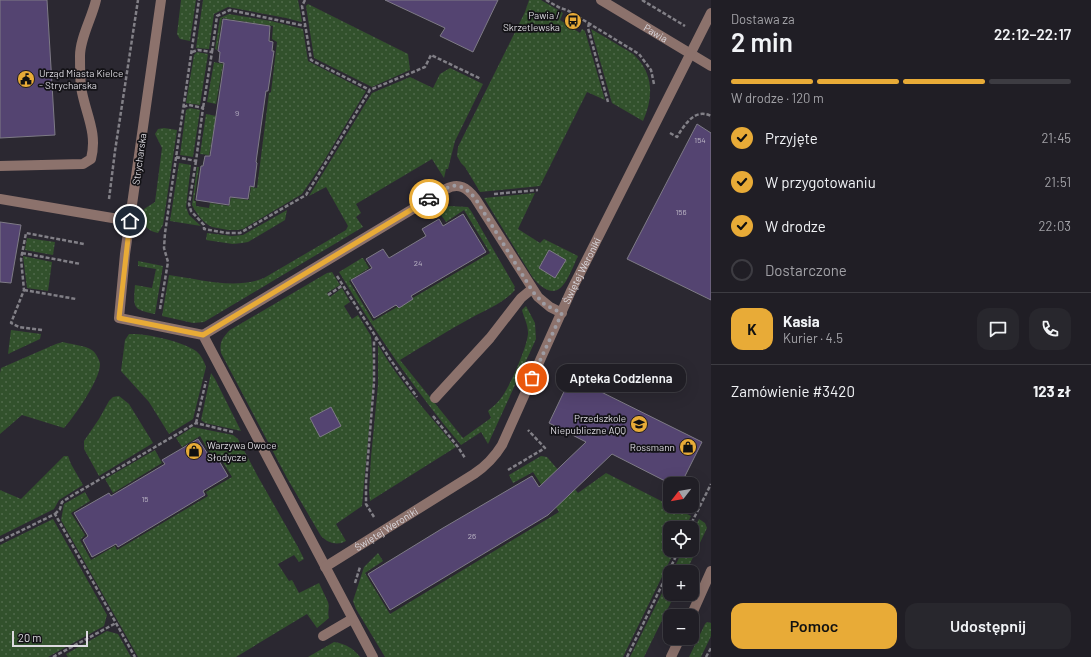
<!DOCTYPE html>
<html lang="pl">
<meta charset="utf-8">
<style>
body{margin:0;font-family:Barlow,sans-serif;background:#28272d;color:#f1f3f6;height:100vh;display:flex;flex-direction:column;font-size:15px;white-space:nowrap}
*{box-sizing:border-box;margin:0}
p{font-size:13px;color:#a2a2a7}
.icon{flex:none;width:22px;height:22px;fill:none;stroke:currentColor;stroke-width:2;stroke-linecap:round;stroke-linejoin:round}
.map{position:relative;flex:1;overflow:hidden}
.sheet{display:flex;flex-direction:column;background:#201e25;width:380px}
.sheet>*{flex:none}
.needle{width:26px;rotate:239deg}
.buttons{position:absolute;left:663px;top:477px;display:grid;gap:8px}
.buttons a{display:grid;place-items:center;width:36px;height:36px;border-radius:8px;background:#201e25;box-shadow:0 4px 16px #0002,0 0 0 1px #3d3c42;font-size:20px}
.scale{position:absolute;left:12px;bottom:10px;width:76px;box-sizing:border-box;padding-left:4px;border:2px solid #dcdae0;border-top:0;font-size:11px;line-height:14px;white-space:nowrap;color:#dcdae0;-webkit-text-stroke:3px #131216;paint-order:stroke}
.pin{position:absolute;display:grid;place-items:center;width:34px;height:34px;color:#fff;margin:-17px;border:2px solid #fff;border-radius:50%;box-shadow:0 1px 4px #0007}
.courier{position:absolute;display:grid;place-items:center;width:40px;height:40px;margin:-20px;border:3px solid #e8ab37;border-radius:50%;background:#fff;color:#222;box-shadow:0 1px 5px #0007}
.bubble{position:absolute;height:28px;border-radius:12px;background:#201e25;box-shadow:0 4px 16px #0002,0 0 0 1px #3d3c42;font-size:13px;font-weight:600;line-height:28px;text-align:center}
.headline em{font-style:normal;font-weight:600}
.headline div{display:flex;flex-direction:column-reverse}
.headline{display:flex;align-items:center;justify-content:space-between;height:68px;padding:0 20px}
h1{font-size:26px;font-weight:600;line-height:30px}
.bar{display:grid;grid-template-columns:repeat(4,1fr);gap:6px 4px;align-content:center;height:48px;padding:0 20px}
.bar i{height:5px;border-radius:3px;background:#3d3c42}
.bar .current{background:#e8ab37}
.bar p{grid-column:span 4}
.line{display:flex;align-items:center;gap:10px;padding:0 20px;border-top:1px solid #3d3c42}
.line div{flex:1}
.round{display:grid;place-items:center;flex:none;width:42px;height:42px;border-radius:12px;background:#28272d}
ol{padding:0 20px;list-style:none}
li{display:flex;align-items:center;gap:12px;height:44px}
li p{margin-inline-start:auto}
li .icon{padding:4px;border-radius:50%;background:#e8ab37;color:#111;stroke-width:4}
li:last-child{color:#a2a2a7}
li i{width:22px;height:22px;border:2px solid #3d3c42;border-radius:50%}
.primary-button{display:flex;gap:8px;margin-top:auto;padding:8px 20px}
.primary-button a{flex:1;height:46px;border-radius:12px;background:#e8ab37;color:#111;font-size:16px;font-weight:600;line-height:46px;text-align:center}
.primary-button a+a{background:#28272d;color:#f1f3f6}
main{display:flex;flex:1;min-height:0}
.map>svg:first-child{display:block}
</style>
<main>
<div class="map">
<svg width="711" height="657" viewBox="0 0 711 657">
<defs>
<pattern id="grass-dots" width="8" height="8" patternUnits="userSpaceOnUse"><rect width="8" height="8" fill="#32512c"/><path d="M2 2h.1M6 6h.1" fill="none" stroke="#4f694a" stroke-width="1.8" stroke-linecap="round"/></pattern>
</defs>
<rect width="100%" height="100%" fill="#2b2831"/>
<path fill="url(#grass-dots)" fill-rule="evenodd" d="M 181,0 L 196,0 L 190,41 L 180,39 L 177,34 Z
M 203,0 L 298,0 L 302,21 L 301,22 L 286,18 L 228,7 L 214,14 L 209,49 L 196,48 Z
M 529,0 L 541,0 L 563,13 L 560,20 L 580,33 L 582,29 L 585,31 L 605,100 L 587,92 L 540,186 L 480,192 L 465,167 L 461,163 L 457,156 L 458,147 L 525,12 Z
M 308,4 L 408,54 L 410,70 L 372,87 L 314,58 L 306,6 Z
M 229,14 L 271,21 L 303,29 L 308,61 L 366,91 L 322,164 L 302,194 L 243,229 L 238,230 L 228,230 L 212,227 C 203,223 196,213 192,205 L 197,167 L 199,167 L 194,201 L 196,201 L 196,206 L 209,208 L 210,203 L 229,206 L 231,198 L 249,200 L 251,187 L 257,188 L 269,93 L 271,92 L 277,42 L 272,39 L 273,26 L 222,18 L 217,50 L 215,49 L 220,18 Z
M 591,29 C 602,35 613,42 623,48 C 628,51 633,53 636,57 C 654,75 653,99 643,121 L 612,103 Z
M 197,52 L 208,54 L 200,105 L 186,103 L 194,55 Z
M 214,62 L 223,64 L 216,104 L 207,102 Z
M 450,68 L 483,84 L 455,141 L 448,169 L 446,169 L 444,178 L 432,159 L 356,204 L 361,213 L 356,217 L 363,227 L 204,322 L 193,323 L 162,316 L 169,275 C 199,279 235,290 264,278 L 346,230 L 348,226 L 326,187 L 309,196 L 372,93 L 410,77 L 433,88 L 440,74 Z
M 190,108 L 200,110 L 193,157 L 180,155 L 186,110 Z
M 206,114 L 216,116 L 209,155 L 200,154 Z
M 164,128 L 177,130 L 163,225 L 158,233 C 144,230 142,222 144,209 L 155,202 L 162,148 L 155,134 L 158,129 Z
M 179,163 L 191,165 L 186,207 L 189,215 L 201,226 L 170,221 Z
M 535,193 L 518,229 L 540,243 L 544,239 L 578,256 C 567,280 559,308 533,278 L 484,198 ZM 549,250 L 555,277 L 539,267 Z
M 449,206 L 468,207 L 471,211 L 515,287 L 514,288 L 515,290 C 504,303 486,310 471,318 C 447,331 423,346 400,360 L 463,438 L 491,418 L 488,411 C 492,407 498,403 501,398 C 509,389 528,345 528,333 C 528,324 524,318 522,310 L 526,306 L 535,323 L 536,339 L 488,444 L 481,432 L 461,445 C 415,391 376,333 339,272 L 362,258 L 363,258 L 369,268 L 349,281 L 373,321 L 490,253 L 464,210 L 446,222 L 439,212 Z
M 287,210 L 285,220 L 248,242 L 242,243 L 233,244 L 206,240 L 207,233 L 232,236 L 243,235 Z
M 27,238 L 55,242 L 53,255 L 25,250 Z
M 23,256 L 52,262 L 48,291 L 27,288 Z
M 138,261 L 163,266 L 155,314 C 133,309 133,309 135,285 L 152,288 L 156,269 L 138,266 Z
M 332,272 L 340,285 L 327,293 L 330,297 L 342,288 L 350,302 L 344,306 L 352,319 L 358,315 L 371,336 L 373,361 L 373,386 L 362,506 L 336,524 L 346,541 C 337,546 328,543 321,536 L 287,478 L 221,353 C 219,342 223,337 230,330 L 327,273 Z
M 11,330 L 41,334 L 40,339 L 8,354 Z
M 129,334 C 145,333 182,341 196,351 C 201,355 204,361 206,367 L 193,419 L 169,434 L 149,402 L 121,371 L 125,340 Z
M 63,342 C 72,345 89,345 95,353 C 97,356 100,361 100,364 C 100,380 74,417 64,428 L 22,415 L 0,434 L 0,373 L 1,368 L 56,344 Z
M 378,345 C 400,382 428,414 456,447 L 370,501 L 369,492 L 371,457 L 378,385 Z
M 211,373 L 215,379 L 241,431 L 205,423 L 201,420 Z
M 119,396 L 129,404 L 153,443 L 99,476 L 84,449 L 84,441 L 99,419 L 109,401 L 113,397 Z
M 193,427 L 233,435 L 238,439 L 257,475 L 298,547 L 304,559 L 299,562 L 294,555 L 278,564 L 289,581 L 292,580 L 299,593 L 319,583 L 328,602 C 330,608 327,612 329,618 L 317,628 L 307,614 L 236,657 L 138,657 L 61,520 L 64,504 L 85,492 L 90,501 L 71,513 L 85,535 L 80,540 L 91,560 L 115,546 L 117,550 L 208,496 L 206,492 L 232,477 L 219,456 L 213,459 L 200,436 L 182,447 L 176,438 Z
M 155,450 L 162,463 L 113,493 L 105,479 Z
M 64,456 L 68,456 L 71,464 L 83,485 L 59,500 L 54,509 L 0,536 L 0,490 L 21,499 Z
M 541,456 L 547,457 L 578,493 L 606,473 L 691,516 L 685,528 L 670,528 L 670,550 L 675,550 L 623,657 L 385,657 L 356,609 L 353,601 L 364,567 L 378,553 L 383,561 L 365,573 L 390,614 L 559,512 L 533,472 L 513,483 L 509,475 Z
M 53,519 L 107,615 L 104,626 L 48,657 L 0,657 L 0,545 Z
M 699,519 L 705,523 L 707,528 L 686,572 L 672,572 L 683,550 L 692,550 L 692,533 Z
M 670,577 L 670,594 L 675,594 L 644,657 L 630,657 Z
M 707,622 L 711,623 L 711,636 L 701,657 L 689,657 L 705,624 Z
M 107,631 L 118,634 L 131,657 L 68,657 L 66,654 Z
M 334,642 C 346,644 353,648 360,657 L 308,657 Z"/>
<path fill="#544471" stroke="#7e7b86" d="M 0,0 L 47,0 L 55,135 L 0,138 Z
M 385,0 L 498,0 L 473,52 L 440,36 L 445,28 Z
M 223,19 L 270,26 L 269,41 L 273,42 L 272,51 L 274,51 L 268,91 L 266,91 L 256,162 L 257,163 L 254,187 L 250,186 L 248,199 L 230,197 L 229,205 L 196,200 L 201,166 L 203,166 L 205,156 L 210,156 L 224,63 L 219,62 L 220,52 L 218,51 Z
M 697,124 L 711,133 L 711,300 L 627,259 Z
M 463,214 L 486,252 L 411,296 L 413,299 L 399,308 L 396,305 L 374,318 L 351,280 L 372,268 L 366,259 L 383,249 L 389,258 L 426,236 L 422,229 L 439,219 L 443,226 Z
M 0,222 L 21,225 L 11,283 L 0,282 Z
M 549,250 L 566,260 L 555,278 L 539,268 Z
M 571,377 L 702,442 L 681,484 L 671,484 L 612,454 L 548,515 L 390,610 L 368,574 L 443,528 L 532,476 L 539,487 L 586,442 L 549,423 Z
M 331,407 L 341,426 L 320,437 L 310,418 Z
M 198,439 L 213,462 L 218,459 L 228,476 L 203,491 L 205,495 L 118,547 L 116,544 L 92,557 L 83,540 L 88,536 L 74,513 L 109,493 L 111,496 L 165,464 L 162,460 Z"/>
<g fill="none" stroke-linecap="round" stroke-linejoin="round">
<path stroke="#828087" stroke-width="2.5" stroke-dasharray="4 2" stroke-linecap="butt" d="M 305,0 L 302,6 L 311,60 L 370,90
M 546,0 L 560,8 L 567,10 L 639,54 L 651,70 L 654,84
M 642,0 L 685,26
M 589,23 L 588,28 L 608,102
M 192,52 L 198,50 L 212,52 L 203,108
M 212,52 L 217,16 L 230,10 L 305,26
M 670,133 L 677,137 C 685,124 695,108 711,116
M 176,157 L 196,161 L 203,108 L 189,105 L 183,107
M 196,161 L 189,204 L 191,211 L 204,225 L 204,229 L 227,233 L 240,233 L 306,195 L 370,90 L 425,67 L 431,55 L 481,79
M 494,194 L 538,190
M 109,199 L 115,151 L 138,0
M 22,253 L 81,264
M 337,276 L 390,359 L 417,397
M 24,290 L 76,299
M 328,295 L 343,285
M 160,309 L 168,262 L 164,248 L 165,233 L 199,0
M 42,330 L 19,327 L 11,323 L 24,290 L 21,259 L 26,233 L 84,244
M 433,416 L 458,447 L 465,458
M 196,423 L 206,381
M 508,470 L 545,448 L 528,430
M 55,514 L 60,509 L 62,502 L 73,495 L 196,423 L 233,432
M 374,517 L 366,504 L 366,482 L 374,382 L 374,341 L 376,339
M 689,528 L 711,484
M 0,541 L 55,514 L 135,657
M 355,583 L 360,567
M 53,657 L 116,623
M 627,657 L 679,550
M 706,657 L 711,648"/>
<g stroke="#8c726c" stroke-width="10">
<path d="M 161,0 L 125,254 L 119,318 L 203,335 L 373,657"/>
<path id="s1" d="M 601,0 L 711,66"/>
<path d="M 0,166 L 83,164 L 91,159 C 98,132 85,113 81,87 C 80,77 80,66 80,56 C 80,38 92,18 96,0"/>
<path d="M 0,199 L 130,221"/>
<path d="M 203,335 L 446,189 C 459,182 467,188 475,198 L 538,297 L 550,307 L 562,313"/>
<path d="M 435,398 L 490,338 L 521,298 L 532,289"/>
<path id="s2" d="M 325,567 L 474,474 C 486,466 494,458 502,445 L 571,291 L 711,13"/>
<path d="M 691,616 L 711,571"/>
<path d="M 323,636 L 352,619"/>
<path d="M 671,657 L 680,638"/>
</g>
</g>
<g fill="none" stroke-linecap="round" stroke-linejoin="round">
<path stroke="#9e9ca3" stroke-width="4" stroke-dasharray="0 7.2" d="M 429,199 C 449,187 456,177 475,198 L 533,292 L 545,305 L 562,313 L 532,378"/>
<path stroke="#e8ab37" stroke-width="5" d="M 130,221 L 119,318 L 203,335 L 429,199"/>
</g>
<defs>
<g id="bus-disc" transform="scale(0.9)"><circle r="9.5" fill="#e8ab37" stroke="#131216"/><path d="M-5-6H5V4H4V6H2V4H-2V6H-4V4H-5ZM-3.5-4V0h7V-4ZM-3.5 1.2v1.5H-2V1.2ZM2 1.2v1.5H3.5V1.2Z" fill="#111"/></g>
<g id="civic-disc" transform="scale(0.9)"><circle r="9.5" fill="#e8ab37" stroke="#131216"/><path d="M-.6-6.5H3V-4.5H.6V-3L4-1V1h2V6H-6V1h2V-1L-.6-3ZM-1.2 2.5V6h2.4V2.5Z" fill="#111"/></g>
<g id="school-disc" transform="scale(0.9)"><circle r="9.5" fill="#e8ab37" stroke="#131216"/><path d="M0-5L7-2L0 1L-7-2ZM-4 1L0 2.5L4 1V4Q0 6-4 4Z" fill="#111"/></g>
<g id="shop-disc" transform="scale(0.9)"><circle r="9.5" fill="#e8ab37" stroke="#131216"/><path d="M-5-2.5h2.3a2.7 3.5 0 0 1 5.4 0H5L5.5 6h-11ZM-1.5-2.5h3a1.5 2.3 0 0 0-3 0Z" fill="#111"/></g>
</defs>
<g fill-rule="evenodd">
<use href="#bus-disc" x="573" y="21"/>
<use href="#civic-disc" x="26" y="79"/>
<use href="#school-disc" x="639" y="424"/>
<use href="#shop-disc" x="688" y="447"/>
<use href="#shop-disc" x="194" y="451"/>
</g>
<g text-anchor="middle" stroke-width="3.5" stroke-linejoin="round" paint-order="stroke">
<g font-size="8" fill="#bab4c4">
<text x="237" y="116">9</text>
<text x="700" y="143">154</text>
<text x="681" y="215">156</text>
<text x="418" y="266">24</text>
<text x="145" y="502">15</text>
<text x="472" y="539">26</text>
</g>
<g font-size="10" fill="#dcdae0" stroke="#131216" text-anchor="end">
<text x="560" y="19">Pawia /<tspan x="560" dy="12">Skrzetlewska</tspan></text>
<text x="39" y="77" text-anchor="start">Urząd Miasta Kielce<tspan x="39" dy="12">- Strycharska</tspan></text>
<text x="626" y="422">Przedszkole<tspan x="626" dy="12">Niepubliczne AQQ</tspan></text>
<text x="207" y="449" text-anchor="start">Warzywa Owoce<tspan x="207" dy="12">Słodycze</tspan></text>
<text x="675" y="451">Rossmann</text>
</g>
<g font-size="10" fill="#dcdae0" stroke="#131216">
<text dy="4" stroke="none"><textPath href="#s1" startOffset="64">Pawia</textPath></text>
<text transform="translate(139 159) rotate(-82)" y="4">Strycharska</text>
<text dy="4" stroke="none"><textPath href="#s2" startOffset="408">Świętej Weroniki</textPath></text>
<text dy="4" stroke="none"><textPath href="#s2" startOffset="72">Świętej Weroniki</textPath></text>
</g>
</g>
</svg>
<div class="buttons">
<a><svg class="needle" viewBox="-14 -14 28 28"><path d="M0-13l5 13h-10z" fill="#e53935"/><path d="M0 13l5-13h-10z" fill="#a2a2a7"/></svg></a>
<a><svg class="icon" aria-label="locate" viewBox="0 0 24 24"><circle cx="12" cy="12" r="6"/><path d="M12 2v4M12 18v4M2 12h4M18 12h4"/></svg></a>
<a>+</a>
<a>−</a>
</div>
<div class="scale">20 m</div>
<div class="pin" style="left:532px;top:378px;background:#ea580c"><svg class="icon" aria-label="bag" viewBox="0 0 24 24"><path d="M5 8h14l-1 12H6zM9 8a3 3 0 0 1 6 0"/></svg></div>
<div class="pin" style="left:130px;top:221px;background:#1f2937"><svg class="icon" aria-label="home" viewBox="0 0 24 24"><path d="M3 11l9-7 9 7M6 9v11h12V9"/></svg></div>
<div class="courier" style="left:429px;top:199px"><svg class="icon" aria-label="car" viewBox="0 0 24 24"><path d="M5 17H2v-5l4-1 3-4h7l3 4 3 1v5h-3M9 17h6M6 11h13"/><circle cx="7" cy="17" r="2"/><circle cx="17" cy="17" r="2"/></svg></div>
<div class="bubble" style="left:556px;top:364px;width:130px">Apteka Codzienna</div>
</div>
<section class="sheet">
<div class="headline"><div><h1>2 min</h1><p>Dostawa za</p></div><em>22:12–22:17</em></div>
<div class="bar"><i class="current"></i><i class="current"></i><i class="current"></i><i></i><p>W drodze · 120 m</p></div>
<ol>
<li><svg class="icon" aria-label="check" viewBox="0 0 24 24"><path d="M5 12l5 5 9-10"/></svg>Przyjęte<p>21:45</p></li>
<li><svg class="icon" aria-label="check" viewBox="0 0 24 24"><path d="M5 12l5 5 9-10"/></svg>W przygotowaniu<p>21:51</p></li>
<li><svg class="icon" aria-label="check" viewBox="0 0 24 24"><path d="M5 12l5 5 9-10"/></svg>W drodze<p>22:03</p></li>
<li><i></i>Dostarczone</li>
</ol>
<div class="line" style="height:72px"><b class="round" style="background:#e8ab37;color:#111">K</b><div><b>Kasia</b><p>Kurier · 4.5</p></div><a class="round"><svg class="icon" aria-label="chat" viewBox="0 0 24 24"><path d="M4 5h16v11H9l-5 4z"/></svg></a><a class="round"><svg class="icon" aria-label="phone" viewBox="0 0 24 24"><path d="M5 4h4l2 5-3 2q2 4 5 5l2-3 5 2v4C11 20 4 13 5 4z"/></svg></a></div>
<div class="line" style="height:52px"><div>Zamówienie #3420</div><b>123 zł</b></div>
<div class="primary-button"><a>Pomoc</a><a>Udostępnij</a></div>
</section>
</main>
